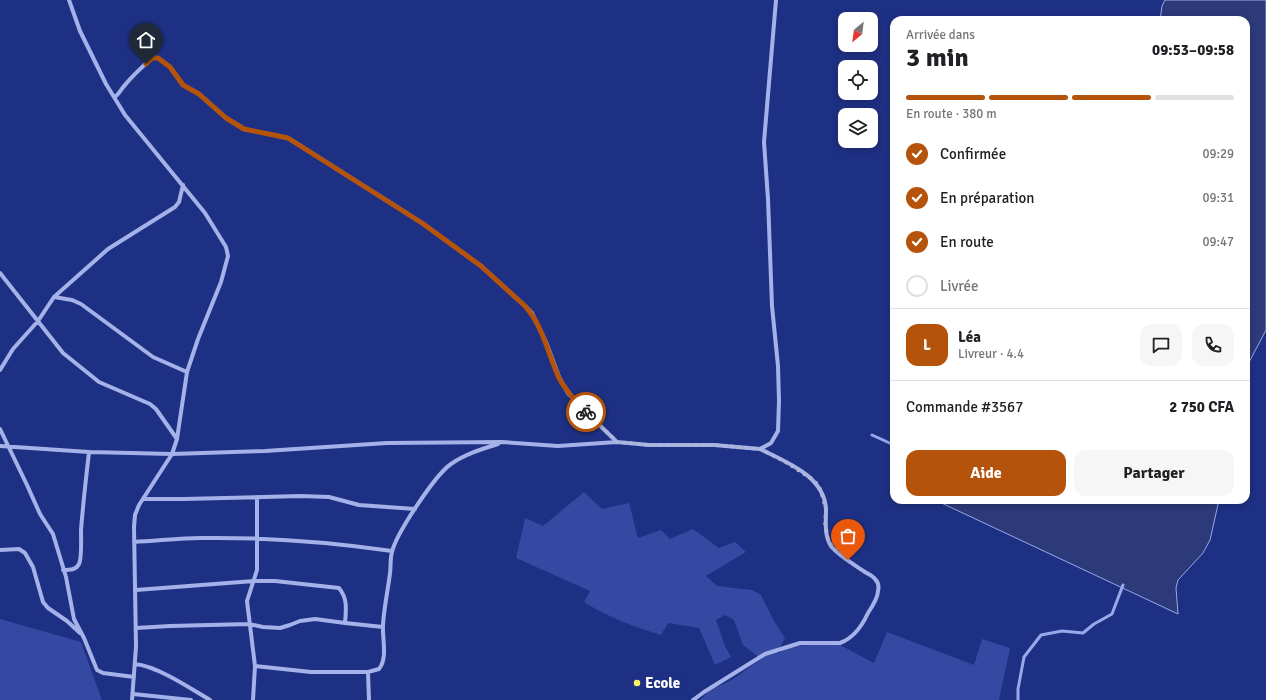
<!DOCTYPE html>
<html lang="fr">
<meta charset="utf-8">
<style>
body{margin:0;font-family:Signika,sans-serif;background:#f6f6f6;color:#202124;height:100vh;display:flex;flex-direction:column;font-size:15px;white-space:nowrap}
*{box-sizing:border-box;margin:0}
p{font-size:13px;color:#757577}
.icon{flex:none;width:22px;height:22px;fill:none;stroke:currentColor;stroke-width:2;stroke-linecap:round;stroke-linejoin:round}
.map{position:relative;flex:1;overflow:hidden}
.drawer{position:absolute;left:890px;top:16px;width:360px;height:488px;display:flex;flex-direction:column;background:#fff;border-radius:12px;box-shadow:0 2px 6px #0003}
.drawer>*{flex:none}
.needle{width:26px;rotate:209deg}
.tools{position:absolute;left:838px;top:12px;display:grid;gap:8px}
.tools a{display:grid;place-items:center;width:40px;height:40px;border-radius:8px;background:#fff;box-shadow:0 2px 6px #0003;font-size:20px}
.pin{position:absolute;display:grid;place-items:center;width:34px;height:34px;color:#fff;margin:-41px -17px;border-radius:50% 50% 50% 0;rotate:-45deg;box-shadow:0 0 4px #0007}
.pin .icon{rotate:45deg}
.courier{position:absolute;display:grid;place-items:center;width:40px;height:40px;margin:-20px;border:3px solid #b45309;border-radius:50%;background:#fff;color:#222;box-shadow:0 1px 5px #0007}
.overview em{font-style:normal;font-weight:800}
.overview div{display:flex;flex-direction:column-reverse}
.overview{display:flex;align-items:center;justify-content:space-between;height:68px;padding:0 16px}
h1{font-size:26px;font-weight:800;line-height:30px}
.bar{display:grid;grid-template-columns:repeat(4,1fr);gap:6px 4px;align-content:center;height:48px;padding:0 16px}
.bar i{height:5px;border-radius:3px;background:#e0e0e0}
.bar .selected{background:#b45309}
.bar p{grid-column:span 4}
.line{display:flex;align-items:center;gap:10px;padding:0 16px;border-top:1px solid #e0e0e0}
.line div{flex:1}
.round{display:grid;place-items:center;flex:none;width:42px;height:42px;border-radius:12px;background:#f6f6f6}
ol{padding:0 16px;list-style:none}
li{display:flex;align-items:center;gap:12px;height:44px}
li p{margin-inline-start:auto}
li .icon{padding:4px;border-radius:50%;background:#b45309;color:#fff;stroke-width:4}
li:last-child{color:#757577}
li i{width:22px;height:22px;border:2px solid #e0e0e0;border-radius:50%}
.cta{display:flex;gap:8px;margin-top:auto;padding:8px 16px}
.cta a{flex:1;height:46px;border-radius:12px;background:#b45309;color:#fff;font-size:16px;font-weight:800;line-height:46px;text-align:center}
.cta a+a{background:#f6f6f6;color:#202124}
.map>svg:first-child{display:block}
</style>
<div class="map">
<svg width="1266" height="700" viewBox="0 0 1266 700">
<rect width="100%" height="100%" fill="#1e3083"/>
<path fill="#3549a2" d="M 584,492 L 602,509 L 629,503 L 638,538 L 661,530 L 670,539 L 693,529 L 719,548 L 735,542 L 746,552 L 706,576 L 717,586 L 752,590 L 761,595 L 774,621 L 785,638 L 777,654 L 791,647 L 812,644 L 840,645 L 874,663 L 887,632 L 974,665 L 982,639 L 1010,648 L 999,700 L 700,700 L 710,690 L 732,680 L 761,659 L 743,645 L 734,620 L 725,615 L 716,620 L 725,646 L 731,657 L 715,665 L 699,628 L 668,623 L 661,635 C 632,626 610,618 584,602 L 590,591 L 516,558 L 525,518 L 543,526 Z
M 0,619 L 81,642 L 102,700 L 0,700 Z"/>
<path fill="#2d3a79" stroke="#98a9eb" d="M 1165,0 L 1266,0 L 1266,330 L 1246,368 L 1246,20 L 1160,20 L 1162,6 Z
M 935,500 L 1219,500 L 1210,540 L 1203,553 L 1178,580 L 1176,588 L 1178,614 Z"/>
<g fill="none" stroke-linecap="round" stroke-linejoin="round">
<path stroke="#98a9eb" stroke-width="3" d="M 872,435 L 894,445
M 1018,700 L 1018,689 L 1024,657 L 1041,635 L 1062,631 L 1083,633 L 1094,624 L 1112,614 L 1123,585"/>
<path stroke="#a5b2e9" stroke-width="4" d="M 69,0 L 80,31 L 106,84 L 125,115 L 205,213 L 226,247 L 228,256 L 221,282 L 198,339 L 187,372 L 177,439 L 172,454 L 139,505 L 135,515 L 134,527 L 136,647 L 132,700
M 115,97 C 120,93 121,89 125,85 C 133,75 143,66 152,58 L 158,58 L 170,67 L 183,85 L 199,94 L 226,118 L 244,129 L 288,138 L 422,223 L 481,266 L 525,306 L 532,313 L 546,342 L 559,377 L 568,393 L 589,415 L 617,442
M 0,273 L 63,353 L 99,382 L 150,404 L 156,409 L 177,439
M 54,297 L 72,300 L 81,304 L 153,357 L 187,372
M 0,370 L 13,349 L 38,321 L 54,297 L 108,249 L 175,207 L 179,202 L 183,185
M 0,429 L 27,485 L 40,514 L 53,534 L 66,577 L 74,619 L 84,638 L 97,670 L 103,673 L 134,677
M 0,446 L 89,452 L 172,454 L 265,451 L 387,443 L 502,442 L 558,446 L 617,442 L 649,445 L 714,445 L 760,449 L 771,443 L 778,431 L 779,401 L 778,366 L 772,306 L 768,199 L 764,142 L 776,0
M 144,499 L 183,499 L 301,496 L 329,497 L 359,505 L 415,509
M 134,542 C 157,541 179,538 201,538 C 266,537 328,542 392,551
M 0,550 L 19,549 L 25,553 L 33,567 L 43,602 L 48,608 L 67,621 L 80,633
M 63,570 C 70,570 76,570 79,564 C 82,558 81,537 81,530 C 83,504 86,478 89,452
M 136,590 L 254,581 L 275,581 L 339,588 C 348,599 346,610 345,623
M 136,628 L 170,626 L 249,624 L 263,627 L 280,628 L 290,625 L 300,621 L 315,619 L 345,623 L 383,627
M 135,664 C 157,666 190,688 210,700
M 255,666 L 311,672 L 368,672
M 133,694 L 191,700
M 253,700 L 255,666 L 247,601 L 257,570 L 257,497
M 369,700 L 368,672 L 379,669 C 388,658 382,638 383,625 C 384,607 388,590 390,573 C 391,566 390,559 392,552 C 396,534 435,475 451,464 C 465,454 482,449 498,444
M 693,700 L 704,692 L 765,654 L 800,643 L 840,643 C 854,638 862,626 868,613 C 872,607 878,598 878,591 C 879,587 878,582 875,579 C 873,576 868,574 865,572 C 856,566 838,555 831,546 C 824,535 826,522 826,510 C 825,476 786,462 760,449"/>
</g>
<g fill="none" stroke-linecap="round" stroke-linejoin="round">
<path stroke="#b0b7d4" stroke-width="4" stroke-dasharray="0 7.2" d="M 586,412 L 617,442 L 649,445 L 714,445 L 760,449 L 784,461 L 812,479 L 817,484 L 821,491 L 826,509 L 825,523 L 828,539 L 832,547 L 848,560"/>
<path stroke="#b45309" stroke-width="5" d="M 146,64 L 152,58 L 158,58 L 170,67 L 183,85 L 199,94 L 226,118 L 244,129 L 288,138 L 422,223 L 481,266 L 525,306 C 543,326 548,354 559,378 C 566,391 575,401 586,412"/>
</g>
<circle fill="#f8f464" stroke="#1e3083" stroke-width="1.5" cx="637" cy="683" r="4"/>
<g text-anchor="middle" stroke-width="3" stroke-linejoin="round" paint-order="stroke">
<g font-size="15" font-weight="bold" fill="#fff" stroke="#1e3083" text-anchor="start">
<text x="645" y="688">Ecole</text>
</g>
</g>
</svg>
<div class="tools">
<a><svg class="needle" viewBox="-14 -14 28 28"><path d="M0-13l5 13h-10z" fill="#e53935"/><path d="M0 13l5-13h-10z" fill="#757577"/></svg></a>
<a><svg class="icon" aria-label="locate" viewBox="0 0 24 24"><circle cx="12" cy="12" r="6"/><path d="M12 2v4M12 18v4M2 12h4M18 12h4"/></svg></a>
<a><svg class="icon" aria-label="layers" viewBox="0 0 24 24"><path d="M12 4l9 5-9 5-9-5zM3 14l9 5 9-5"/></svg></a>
</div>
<div class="pin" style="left:848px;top:560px;background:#ea580c"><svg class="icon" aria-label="bag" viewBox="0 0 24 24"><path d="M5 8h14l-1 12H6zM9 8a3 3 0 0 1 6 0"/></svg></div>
<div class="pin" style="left:146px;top:64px;background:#1f2937"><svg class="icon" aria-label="home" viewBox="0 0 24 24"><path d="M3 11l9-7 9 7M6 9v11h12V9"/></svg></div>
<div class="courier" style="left:586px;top:412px"><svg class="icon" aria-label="bike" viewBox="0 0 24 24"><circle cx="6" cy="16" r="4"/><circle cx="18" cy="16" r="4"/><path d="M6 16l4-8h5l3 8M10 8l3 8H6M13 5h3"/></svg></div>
<section class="drawer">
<div class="overview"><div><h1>3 min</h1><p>Arrivée dans</p></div><em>09:53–09:58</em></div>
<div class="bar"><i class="selected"></i><i class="selected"></i><i class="selected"></i><i></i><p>En route · 380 m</p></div>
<ol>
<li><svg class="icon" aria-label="check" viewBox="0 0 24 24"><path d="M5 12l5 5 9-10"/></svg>Confirmée<p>09:29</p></li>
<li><svg class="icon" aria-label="check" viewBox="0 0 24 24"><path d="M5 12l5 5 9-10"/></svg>En préparation<p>09:31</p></li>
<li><svg class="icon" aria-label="check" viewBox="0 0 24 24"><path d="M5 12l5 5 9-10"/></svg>En route<p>09:47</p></li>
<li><i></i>Livrée</li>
</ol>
<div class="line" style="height:72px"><b class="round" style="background:#b45309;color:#fff">L</b><div><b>Léa</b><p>Livreur · 4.4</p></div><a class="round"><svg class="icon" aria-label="chat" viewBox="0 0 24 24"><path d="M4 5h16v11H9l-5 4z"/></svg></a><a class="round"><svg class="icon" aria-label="phone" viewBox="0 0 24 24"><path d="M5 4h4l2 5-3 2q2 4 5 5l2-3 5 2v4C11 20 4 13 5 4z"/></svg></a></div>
<div class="line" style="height:52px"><div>Commande #3567</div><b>2 750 CFA</b></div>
<div class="cta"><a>Aide</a><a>Partager</a></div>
</section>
</div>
